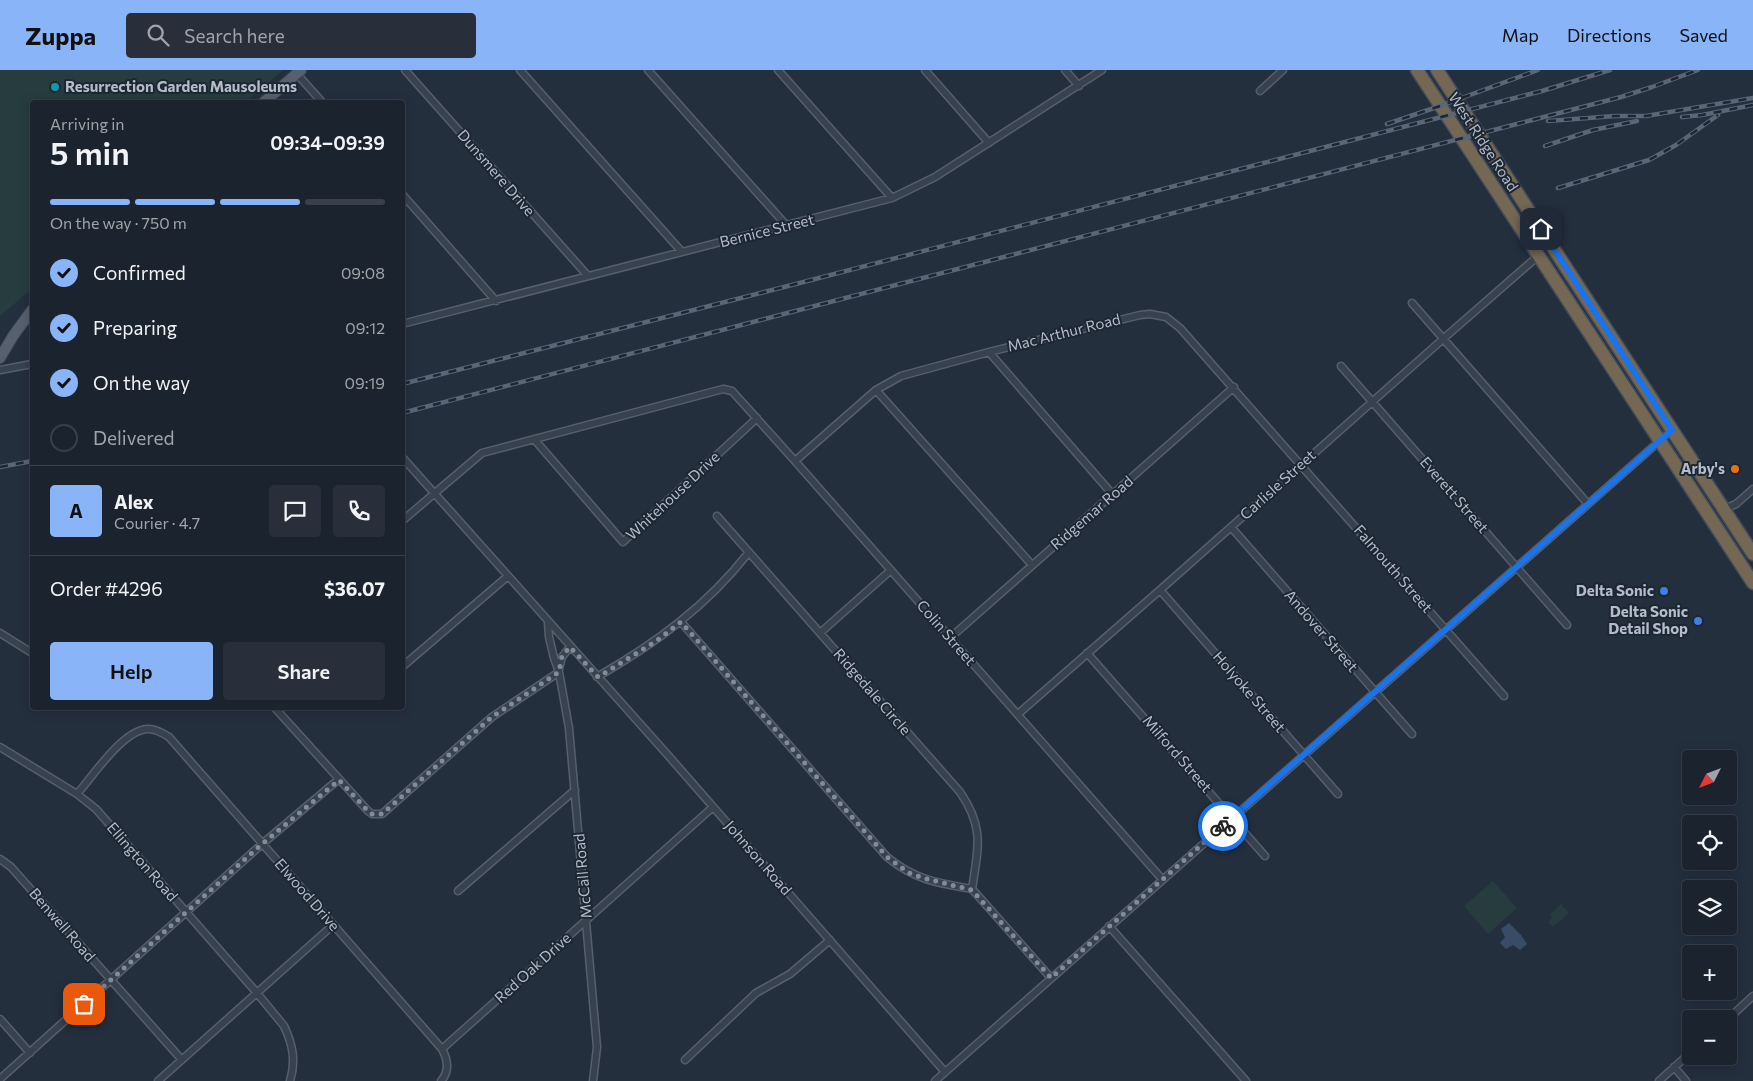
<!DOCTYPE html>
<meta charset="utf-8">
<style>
body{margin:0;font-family:Commissioner,sans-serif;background:#282f3a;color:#f1f3f6;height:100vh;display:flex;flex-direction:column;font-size:19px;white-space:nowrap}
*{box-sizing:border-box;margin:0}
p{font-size:16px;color:#a0a4aa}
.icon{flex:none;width:28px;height:28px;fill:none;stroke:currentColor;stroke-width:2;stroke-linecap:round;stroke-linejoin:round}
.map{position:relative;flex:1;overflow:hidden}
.sheet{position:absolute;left:30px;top:30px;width:375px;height:610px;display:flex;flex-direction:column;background:#1b232e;border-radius:5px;box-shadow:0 2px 12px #0003,0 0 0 1px #39404a}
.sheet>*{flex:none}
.needle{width:32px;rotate:228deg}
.tools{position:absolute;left:1682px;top:680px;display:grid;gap:10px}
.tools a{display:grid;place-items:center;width:55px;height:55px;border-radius:5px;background:#1b232e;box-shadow:0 2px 12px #0003,0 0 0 1px #39404a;font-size:25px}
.pin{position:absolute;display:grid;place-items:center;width:42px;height:42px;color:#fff;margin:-21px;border-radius:10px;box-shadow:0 2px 8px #0006}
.courier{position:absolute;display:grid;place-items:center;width:50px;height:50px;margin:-25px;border:4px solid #1a73e8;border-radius:50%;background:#fff;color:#222;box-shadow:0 1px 6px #0007}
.head em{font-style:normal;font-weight:600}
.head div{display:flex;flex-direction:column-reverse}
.head{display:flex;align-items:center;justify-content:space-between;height:85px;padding:0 20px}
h1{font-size:32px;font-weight:600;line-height:38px}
.bar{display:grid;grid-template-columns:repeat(4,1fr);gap:8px 5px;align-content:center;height:60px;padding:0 20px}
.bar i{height:6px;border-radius:4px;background:#39404a}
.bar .selected{background:#8ab4f8}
.bar p{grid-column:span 4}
.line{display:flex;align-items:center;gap:12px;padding:0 20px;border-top:1px solid #39404a}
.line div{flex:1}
.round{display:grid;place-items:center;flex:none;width:52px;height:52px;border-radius:5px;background:#282f3a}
ol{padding:0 20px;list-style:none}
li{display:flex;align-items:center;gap:15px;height:55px}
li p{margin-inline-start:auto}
li .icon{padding:5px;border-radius:50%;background:#8ab4f8;color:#111;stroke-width:4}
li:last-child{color:#a0a4aa}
li i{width:28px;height:28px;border:2px solid #39404a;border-radius:50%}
.action{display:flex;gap:10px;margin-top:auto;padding:10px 20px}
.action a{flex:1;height:58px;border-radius:5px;background:#8ab4f8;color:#111;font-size:20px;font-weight:600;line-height:58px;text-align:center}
.action a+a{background:#282f3a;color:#f1f3f6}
header{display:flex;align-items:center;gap:30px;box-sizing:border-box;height:70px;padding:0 25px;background:#8ab4f8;color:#111}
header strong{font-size:24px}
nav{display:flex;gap:28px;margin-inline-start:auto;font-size:18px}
.search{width:350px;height:45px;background:#282f3a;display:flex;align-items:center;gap:12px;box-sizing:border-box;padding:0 18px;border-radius:5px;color:#a0a4aa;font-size:19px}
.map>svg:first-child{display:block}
</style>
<header>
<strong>Zuppa</strong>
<div class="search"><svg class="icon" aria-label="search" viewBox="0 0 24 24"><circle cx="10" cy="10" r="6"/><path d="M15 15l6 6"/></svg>Search here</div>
<nav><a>Map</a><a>Directions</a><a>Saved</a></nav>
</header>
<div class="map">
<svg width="1753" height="1011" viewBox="0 0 1753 1011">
<rect width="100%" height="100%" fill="#242f3e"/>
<path fill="#263c3f" d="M 0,0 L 283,0 L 246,32 L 32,32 L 32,219 L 0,246 Z
M 1493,811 L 1517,838 L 1488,864 L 1464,836 Z
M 1561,834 L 1569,843 L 1553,857 L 1548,852 L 1553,847 L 1550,844 Z"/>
<path fill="#394c67" d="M 1509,853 L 1521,865 L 1527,874 L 1520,880 L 1513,875 L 1506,879 L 1500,873 L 1505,867 L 1501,859 Z"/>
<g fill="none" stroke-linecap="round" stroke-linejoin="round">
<g stroke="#565f6c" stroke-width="9">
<path id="street" d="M 405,0 L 588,206
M 520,0 L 682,182
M 648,0 L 787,156
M 778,0 L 892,128
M 925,0 L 989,73
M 1065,0 L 1079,16
M 297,4 L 322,32
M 1260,21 L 1283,0
M 402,124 L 496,231
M 1412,233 L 1588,434
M 402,254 L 892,128 L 935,107 L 1102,0
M 989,282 L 1113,425
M 1341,296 L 1567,555
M 0,300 L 32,294
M 876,320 L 1032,495
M 534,369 L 623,472 L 757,348
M 402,387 L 666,683 L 945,1002
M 795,391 L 876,320 L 901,306 L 989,282 L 1140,245 L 1150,244 L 1166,247 L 1180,258 L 1504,626
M 1724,439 L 1736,434 L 1753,419
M 717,446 L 960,722 C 985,758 978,779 972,819 L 1051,908
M 402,451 L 482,383 L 723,319 L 732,321 L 795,391 L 1162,809
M 1231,457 L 1412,664
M 1160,520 L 1338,724
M 681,552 L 887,787 C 915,810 938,813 972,819
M 548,553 L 549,567 L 554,588 L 559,602 L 569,658 L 597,977 L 593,1011
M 0,563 L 32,583
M 820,563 L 891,500
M 950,568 L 1234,317
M 1087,583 L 1265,786
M 402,597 L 508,506
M 559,599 L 562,587 L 570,577
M 597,607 C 656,573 707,536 749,482
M 275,638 L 368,741 L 372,744 L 382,744 L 492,647 L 559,602
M 1018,644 L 1160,520 L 1443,269 L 1538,186
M 0,677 L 77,724 L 96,739 L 257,923 L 284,956 C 293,975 296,991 290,1011
M 77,724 C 93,706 122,661 147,659 C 155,658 163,663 169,667 L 442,979 C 448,990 450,1001 441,1011
M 0,789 L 11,797 L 182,990
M 458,821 L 575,720
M 1109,856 L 1246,1011
M 0,949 L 30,983
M 1728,949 L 1753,926
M 442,979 L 713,737
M 685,990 L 756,923 L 790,904 L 830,870
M 1674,997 L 1686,1011
M 0,1009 L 262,774 L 339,709
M 158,1011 L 333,855
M 935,1011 L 1672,360
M 1659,1011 L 1691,982"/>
</g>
<g stroke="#414a57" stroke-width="12">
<path id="primary" d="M 264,32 L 301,0
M 0,288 L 13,266 L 32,240"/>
</g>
<g stroke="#434c59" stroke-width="15">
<path id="highway" d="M 1417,0 L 1753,513
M 1437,0 L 1753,484"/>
</g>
<use href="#street" stroke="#38414e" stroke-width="6"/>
<use href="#primary" stroke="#56606e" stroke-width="10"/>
<use href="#highway" stroke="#746855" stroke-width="12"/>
<g stroke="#5a6575" stroke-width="4.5">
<path id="rail" d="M 1682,47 L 1702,45 L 1753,35
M 1548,51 L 1615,46 L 1646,46 L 1753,28
M 1387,54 L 1440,36 L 1538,0
M 1545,76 L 1593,60 L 1637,51
M 1558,118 L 1649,90 L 1676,75 L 1718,45
M 402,314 L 788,216 L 1542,21 L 1610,0
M 402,343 L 1621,27 L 1652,17 L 1698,0
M 0,397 L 32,391"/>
</g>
<use href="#rail" stroke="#1d2633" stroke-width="2.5" stroke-dasharray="8" stroke-linecap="butt"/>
</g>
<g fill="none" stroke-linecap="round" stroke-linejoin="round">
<path stroke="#828b98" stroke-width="5" stroke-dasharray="0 9" d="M 84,934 L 262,774 L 339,710 L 368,741 L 372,744 L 382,744 L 492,647 L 559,602 L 562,586 L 570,577 L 598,607 L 655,572 L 681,552 L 887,787 L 909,803 L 923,808 L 972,820 L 1051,908 L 1223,756"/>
<path stroke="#1a73e8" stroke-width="6" d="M 1223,756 L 1672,360 L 1541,159"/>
</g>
<circle fill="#0f9aa8" stroke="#1d2633" stroke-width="2" cx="55" cy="17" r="5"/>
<circle fill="#e8710a" stroke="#1d2633" stroke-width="2" cx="1735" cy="399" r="5"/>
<g fill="#3f7fe0" stroke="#1d2633" stroke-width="2">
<circle cx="1664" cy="521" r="5"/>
<circle cx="1698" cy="551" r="5"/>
</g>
<g text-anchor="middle" stroke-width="4" stroke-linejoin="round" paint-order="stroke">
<g font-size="15" font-weight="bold" fill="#b4bcc9" stroke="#1d2633" text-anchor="end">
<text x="65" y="22" text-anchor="start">Resurrection Garden Mausoleums</text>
<text x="1725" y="404">Arby's</text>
<text x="1654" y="526">Delta Sonic</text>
<text x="1688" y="547">Delta Sonic<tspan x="1688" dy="17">Detail Shop</tspan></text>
</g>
<g font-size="15" fill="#b4bcc9" stroke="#1d2633">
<text transform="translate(1483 72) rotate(57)" y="5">West Ridge Road</text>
<text transform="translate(496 103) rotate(49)" y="5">Dunsmere Drive</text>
<text transform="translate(767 161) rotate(-14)" y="5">Bernice Street</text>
<text transform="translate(1064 263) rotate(-14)" y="5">Mac Arthur Road</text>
<text transform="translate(1278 415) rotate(-42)" y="5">Carlisle Street</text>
<text transform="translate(1454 425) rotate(49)" y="5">Everett Street</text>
<text transform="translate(673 426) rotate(-43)" y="5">Whitehouse Drive</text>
<text transform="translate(1092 443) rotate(-41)" y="5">Ridgemar Road</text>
<text transform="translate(1393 499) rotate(49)" y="5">Falmouth Street</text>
<text transform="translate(1321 561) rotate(49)" y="5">Andover Street</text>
<text transform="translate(946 563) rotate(49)" y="5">Colin Street</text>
<text transform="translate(872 622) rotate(49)" y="5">Ridgedale Circle</text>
<text transform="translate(1249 622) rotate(49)" y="5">Holyoke Street</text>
<text transform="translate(1177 684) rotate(49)" y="5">Milford Street</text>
<text transform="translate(758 788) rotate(49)" y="5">Johnson Road</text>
<text transform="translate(142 792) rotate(49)" y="5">Ellington Road</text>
<text transform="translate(583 806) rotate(-95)" y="5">McCall Road</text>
<text transform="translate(307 825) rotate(49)" y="5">Elwood Drive</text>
<text transform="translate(62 855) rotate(49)" y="5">Benwell Road</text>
<text transform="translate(533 898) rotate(-42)" y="5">Red Oak Drive</text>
</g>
</g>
</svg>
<div class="tools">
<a><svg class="needle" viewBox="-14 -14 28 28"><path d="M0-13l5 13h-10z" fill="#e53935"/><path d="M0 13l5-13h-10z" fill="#a0a4aa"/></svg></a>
<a><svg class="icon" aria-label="locate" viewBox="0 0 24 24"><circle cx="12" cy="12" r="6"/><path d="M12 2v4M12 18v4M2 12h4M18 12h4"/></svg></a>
<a><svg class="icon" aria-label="layers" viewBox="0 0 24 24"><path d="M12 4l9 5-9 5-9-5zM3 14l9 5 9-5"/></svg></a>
<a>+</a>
<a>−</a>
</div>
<div class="pin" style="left:84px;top:934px;background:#ea580c"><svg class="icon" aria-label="bag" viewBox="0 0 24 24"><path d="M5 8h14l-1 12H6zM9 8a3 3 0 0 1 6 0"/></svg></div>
<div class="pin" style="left:1541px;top:159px;background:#1f2937"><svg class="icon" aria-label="home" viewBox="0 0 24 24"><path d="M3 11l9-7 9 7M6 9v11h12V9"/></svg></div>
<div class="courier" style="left:1223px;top:756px"><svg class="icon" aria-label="bike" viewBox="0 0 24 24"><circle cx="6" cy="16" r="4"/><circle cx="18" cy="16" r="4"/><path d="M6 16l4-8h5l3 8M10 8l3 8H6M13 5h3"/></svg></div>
<section class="sheet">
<div class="head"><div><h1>5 min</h1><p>Arriving in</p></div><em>09:34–09:39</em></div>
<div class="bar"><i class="selected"></i><i class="selected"></i><i class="selected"></i><i></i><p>On the way · 750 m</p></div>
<ol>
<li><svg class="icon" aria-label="check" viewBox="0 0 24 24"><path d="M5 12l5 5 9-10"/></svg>Confirmed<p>09:08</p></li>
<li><svg class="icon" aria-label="check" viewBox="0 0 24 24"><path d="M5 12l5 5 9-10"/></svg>Preparing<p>09:12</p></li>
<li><svg class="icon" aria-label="check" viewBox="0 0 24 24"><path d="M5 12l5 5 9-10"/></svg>On the way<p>09:19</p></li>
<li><i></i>Delivered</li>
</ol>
<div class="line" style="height:90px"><b class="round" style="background:#8ab4f8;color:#111">A</b><div><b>Alex</b><p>Courier · 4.7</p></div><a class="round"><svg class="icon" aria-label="chat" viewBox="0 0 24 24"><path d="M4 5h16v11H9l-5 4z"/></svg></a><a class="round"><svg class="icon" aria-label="phone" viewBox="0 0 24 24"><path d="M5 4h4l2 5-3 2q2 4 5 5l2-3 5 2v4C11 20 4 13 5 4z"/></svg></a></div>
<div class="line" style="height:65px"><div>Order #4296</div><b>$36.07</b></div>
<div class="action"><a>Help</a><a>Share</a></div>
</section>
</div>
